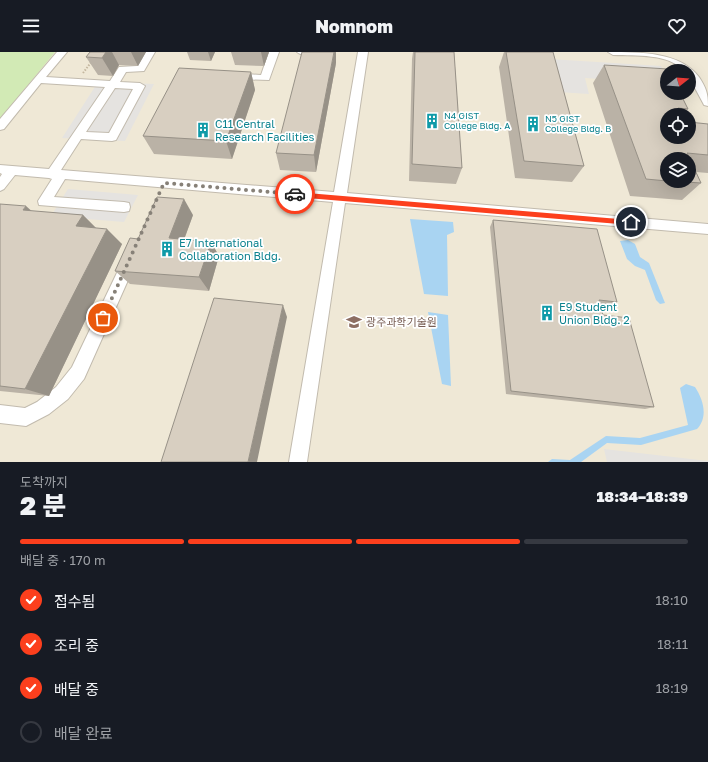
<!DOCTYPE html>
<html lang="ko">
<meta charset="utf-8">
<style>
body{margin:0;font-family:"Golos Text","Noto Sans KR",sans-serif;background:#20242c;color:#f1f3f6;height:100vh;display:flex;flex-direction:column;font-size:15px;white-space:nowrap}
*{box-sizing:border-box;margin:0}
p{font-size:13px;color:#9ea1a6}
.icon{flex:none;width:22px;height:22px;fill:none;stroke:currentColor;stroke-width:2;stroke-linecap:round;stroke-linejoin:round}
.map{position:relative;height:410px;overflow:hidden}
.details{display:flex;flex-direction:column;background:#171b24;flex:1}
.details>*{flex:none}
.needle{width:26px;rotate:73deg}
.buttons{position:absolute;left:660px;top:12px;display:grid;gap:8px}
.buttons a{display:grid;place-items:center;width:36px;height:36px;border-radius:50%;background:#171b24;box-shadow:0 4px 16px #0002;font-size:20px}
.pin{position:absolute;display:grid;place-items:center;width:34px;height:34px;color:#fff;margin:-17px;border:2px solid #fff;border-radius:50%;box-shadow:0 1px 4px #0007}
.courier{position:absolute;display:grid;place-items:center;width:40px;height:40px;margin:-20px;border:3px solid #fc3f1d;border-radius:50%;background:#fff;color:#222;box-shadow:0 1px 5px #0007}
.overview em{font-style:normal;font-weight:800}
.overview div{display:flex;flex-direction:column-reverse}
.overview{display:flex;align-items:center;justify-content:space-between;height:68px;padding:0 20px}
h1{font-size:26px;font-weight:800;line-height:30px}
.bar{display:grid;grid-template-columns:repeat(4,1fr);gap:6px 4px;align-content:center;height:48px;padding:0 20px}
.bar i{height:5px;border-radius:3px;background:#363941}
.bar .active{background:#fc3f1d}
.bar p{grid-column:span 4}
ol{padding:0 20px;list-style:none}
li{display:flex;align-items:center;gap:12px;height:44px}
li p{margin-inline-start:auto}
li .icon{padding:4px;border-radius:50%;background:#fc3f1d;color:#fff;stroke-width:4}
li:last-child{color:#9ea1a6}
li i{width:22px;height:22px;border:2px solid #363941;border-radius:50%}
header{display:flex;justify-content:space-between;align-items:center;height:52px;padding:0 20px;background:#171b24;font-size:18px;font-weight:800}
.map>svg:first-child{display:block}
</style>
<header><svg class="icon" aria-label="menu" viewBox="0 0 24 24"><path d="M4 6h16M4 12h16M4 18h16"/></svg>Nomnom<svg class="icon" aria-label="heart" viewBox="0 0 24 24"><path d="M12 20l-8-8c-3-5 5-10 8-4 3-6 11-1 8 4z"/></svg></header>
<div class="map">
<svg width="708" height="410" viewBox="0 0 708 410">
<rect width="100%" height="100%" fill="#f6f3ec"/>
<path fill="#efe8d6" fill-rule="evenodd" d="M 0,0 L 708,0 L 708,410 L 0,410 ZM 667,19 L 689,19 L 689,41 L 667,41 ZM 667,63 L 689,63 L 689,85 L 667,85 ZM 667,107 L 689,107 L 689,129 L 667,129 Z"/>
<path fill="#d2eab5" d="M 0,0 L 55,0 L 0,67 Z"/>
<path fill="#e5e3e0" d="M 549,7 L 661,14 L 667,26 L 667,31 L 585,26 L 589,42 L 558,40 Z
M 98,30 L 154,32 L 125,89 L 62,86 Z
M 68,137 L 138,143 L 124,170 L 51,164 Z
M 604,397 L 708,409 L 708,410 L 607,410 Z"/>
<path fill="#a9d4f2" d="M 410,167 L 453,170 L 454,180 L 447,183 L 448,244 L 424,242 Z
M 628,188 L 635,192 L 640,205 L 649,211 L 665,251 L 660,252 L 656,248 L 645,218 L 635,214 L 627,207 L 620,189 Z
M 428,260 L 448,263 L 451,334 L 442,332 Z
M 686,332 L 695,335 C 704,349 708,365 697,377 L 641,393 L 607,391 L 581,410 L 548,410 L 552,407 L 570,408 L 606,384 L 640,386 L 688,373 L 680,336 Z"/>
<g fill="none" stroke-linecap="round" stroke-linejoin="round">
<g stroke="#c2bbae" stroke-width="2">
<path id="minor" d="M 57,0 L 67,0 L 46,25 L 110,29 L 119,15 L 137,14 L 145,0 L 155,0 L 144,19 L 126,20 L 120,30 L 140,31 L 145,34 L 116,88 L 112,89 L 81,87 L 61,118 L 334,140 L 358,0 L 368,0 L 347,141 L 708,172 L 708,182 L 345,151 L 307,410 L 289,410 L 333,150 L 65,127 L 54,145 L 124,150 L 129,151 L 130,155 L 129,159 L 124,160 L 39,153 L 38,149 L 52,127 L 49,126 L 15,123 L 4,137 L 0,139 L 0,125 L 2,122 L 0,121 L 0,113 L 49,117 L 105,35 L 41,31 L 4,77 L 0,78 L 0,67 ZM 115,36 L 133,37 L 109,81 L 86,80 Z
M 269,0 L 279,0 L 269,28 L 233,27 L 228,24 L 233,21 L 261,23 Z
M 297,0 L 333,0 L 333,1 C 328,6 302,5 297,0 Z
M 608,0 C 641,0 680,0 699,25 C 706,36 708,41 708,54 L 704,53 L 703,51 L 689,25 L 689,19 L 685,19 C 667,1 637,4 613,3 Z
M 130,202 L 135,204 L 137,208 L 84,327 L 68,347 L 49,362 L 26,374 L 0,371 L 0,353 L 25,356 L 37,350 L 56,335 L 72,315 L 125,204 Z"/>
</g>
<path stroke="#c4b79f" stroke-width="2" stroke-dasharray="1.5 1.5" stroke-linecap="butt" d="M 83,21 L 92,9"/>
<use href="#minor" fill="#fff" fill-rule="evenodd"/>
</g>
<path fill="#bab2a6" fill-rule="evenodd" d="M 90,0 L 146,0 L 138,14 L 119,13 L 113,24 L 98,23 L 86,5 Z
M 187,0 L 215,0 L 211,9 L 190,8 Z
M 231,0 L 269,0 L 264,14 L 235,13 Z
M 413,0 L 454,0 L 462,116 L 456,132 L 409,129 L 412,7 Z
M 504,0 L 553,0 L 584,114 L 572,130 L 515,126 L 499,15 Z
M 336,11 L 316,120 L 280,118 L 276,101 Z
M 604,13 L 688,57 L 683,63 L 667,63 L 667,85 L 708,72 L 708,121 L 696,120 L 701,131 L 682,148 L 630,144 L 593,31 ZM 667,107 L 689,129 L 667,129 Z
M 251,20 L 255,38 L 232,107 L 154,102 L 143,84 Z
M 0,152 L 31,159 L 83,163 L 96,176 L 122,192 L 49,344 L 0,339 Z
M 193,163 L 184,188 L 211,190 L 219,204 L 209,239 L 130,232 L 115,219 L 138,187 Z
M 493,168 L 617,250 L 610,255 L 601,254 L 603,263 L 654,355 L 645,357 L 506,342 L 490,175 Z"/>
<path fill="#979187" d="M 106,0 L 112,0 L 119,13 L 113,24 L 102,6 Z
M 131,0 L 146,0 L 138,14 Z
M 208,0 L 215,0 L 211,9 Z
M 261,0 L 269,0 L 264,14 Z
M 334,0 L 336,0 L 336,11 L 316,120 L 314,103 Z
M 251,20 L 255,38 L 232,107 L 226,89 Z
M 184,147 L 193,163 L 179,201 L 169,186 Z
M 26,154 L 44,170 L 23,158 Z
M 83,163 L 98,178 L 76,174 Z
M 107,177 L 122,192 L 49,344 L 25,337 Z
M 211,190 L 219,204 L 209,239 L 199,225 Z
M 283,253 L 287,265 L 257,410 L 248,410 Z"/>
<path fill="#d8cfc1" stroke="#979187" d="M 90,0 L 106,0 L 102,6 L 86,5 Z
M 302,0 L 334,0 L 314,103 L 276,101 Z
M 415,0 L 454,0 L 462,116 L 412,112 Z
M 506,0 L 553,0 L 584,114 L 524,109 Z
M 604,13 L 668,17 L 669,19 L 667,19 L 667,41 L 680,41 L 688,57 L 678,56 L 681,63 L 667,63 L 667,85 L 689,85 L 689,70 L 708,72 L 708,103 L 687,101 L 701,131 L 671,129 L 689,129 L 689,107 L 667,107 L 667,129 L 646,127 Z
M 179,16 L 251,20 L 226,89 L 143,84 Z
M 157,145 L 184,147 L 169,186 L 211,190 L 199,225 L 115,219 L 130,186 L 138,187 Z
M 0,152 L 26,154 L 23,158 L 83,163 L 76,174 L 107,177 L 25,337 L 0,334 Z
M 493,168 L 597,177 L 617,250 L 599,248 L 603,263 L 629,266 L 654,355 L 511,339 Z
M 214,246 L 283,253 L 248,410 L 161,410 Z"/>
<path fill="#fc3f1d" d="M 295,140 L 631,168 L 634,170 L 631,173 L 295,145 L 292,142 Z"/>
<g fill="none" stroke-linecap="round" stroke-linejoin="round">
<path stroke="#878178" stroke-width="4" stroke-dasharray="0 7.2" d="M 103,266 L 164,131 L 295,142"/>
</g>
<defs>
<g id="building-bare" transform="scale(1.2)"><path d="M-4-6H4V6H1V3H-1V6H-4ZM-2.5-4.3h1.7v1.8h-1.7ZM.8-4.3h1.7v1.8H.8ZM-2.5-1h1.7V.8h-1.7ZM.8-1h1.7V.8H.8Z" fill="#0f9aa8" stroke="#fff" stroke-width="2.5" paint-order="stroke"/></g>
<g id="university-bare" transform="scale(1.2)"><path d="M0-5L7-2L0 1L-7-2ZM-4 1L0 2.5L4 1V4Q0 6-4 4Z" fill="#8d6e63" stroke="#fff" stroke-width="2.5" paint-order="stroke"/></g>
</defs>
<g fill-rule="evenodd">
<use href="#building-bare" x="432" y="69"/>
<use href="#building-bare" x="533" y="72"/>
<use href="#building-bare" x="203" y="78"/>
<use href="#building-bare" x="167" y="197"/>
<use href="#building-bare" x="547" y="261"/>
<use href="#university-bare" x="354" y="270"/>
</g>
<g text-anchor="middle" stroke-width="3.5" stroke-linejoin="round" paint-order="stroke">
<g font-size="9" fill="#0d838f" stroke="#fff" text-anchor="start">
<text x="444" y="67">N4 GIST<tspan x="444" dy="10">College Bldg. A</tspan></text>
<text x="545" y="70">N5 GIST<tspan x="545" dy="10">College Bldg. B</tspan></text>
</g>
<g font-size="11" fill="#0d838f" stroke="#fff" text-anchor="start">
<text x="215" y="76">C11 Central<tspan x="215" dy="13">Research Facilities</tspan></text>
<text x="179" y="195">E7 International<tspan x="179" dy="13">Collaboration Bldg.</tspan></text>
<text x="559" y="259">E9 Student<tspan x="559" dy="13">Union Bldg. 2</tspan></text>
</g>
<g font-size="11" fill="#785e54" stroke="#fff" text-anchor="start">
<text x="366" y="274">광주과학기술원</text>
</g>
</g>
</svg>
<div class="buttons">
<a><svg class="needle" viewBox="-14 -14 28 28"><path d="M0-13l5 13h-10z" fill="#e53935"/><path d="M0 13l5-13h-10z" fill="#9ea1a6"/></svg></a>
<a><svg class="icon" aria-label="locate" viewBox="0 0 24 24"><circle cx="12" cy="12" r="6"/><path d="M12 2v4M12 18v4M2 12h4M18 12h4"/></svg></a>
<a><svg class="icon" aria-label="layers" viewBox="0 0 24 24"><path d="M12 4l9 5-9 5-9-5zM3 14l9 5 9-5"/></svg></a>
</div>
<div class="pin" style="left:103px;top:266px;background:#ea580c"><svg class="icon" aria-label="bag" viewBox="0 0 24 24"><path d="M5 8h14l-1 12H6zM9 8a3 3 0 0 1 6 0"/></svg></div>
<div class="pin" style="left:631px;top:170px;background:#1f2937"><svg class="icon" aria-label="home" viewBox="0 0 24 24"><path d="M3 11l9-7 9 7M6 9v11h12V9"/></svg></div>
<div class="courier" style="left:295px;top:142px"><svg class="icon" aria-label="car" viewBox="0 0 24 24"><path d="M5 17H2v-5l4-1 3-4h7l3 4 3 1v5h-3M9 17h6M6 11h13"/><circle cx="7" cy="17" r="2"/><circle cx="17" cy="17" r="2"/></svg></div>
</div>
<section class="details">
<div class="overview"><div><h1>2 분</h1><p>도착까지</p></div><em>18:34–18:39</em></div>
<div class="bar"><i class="active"></i><i class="active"></i><i class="active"></i><i></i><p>배달 중 · 170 m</p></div>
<ol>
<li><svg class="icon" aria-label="check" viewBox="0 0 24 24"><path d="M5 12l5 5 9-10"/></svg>접수됨<p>18:10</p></li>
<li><svg class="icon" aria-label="check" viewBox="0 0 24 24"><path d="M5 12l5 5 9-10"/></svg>조리 중<p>18:11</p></li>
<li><svg class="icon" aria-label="check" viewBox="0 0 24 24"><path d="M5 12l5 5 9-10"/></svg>배달 중<p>18:19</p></li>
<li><i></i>배달 완료</li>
</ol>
</section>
